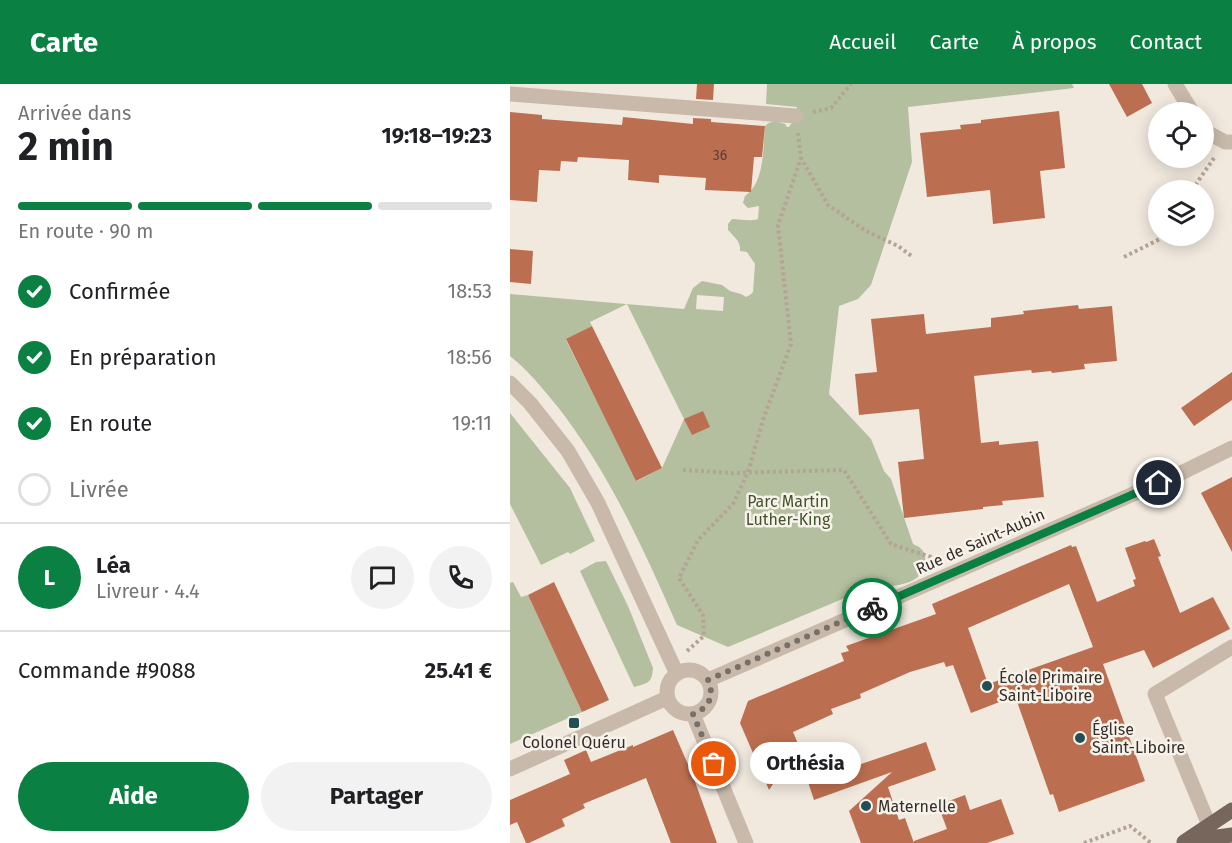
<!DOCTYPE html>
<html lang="fr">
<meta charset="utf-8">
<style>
body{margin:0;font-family:"Fira Sans",sans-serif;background:#f2f2f2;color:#202124;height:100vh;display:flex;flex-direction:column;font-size:22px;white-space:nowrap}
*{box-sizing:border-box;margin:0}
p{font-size:20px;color:#757577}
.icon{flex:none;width:33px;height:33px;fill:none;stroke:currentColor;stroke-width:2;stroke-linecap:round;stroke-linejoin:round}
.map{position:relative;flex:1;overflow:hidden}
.sheet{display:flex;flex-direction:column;background:#fff;width:510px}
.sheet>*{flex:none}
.tools{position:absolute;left:638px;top:18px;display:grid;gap:12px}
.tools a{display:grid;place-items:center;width:66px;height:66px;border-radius:50%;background:#fff;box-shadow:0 3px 15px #0003;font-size:30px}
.pin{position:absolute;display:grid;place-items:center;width:51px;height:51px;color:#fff;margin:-26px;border:3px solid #fff;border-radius:50%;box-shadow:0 2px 6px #0007}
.courier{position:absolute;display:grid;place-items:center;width:60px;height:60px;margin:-30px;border:4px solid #0b8043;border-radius:50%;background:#fff;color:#222;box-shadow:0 2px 8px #0007}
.bubble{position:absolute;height:42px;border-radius:21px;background:#fff;box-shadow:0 3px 15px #0003;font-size:20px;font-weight:700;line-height:42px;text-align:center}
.overview em{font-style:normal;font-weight:700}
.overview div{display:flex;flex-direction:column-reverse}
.overview{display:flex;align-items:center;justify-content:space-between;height:102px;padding:0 18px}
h1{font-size:39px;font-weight:700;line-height:45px}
.bar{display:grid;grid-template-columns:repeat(4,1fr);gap:9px 6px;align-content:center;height:72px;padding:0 18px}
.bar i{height:8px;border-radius:4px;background:#e0e0e0}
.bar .active{background:#0b8043}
.bar p{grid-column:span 4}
.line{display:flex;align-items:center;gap:15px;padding:0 18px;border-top:2px solid #e0e0e0}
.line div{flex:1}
.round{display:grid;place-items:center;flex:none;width:63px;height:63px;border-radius:32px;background:#f2f2f2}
ol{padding:0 18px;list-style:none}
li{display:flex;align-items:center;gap:18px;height:66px}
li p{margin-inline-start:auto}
li .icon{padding:6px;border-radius:50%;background:#0b8043;color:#fff;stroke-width:4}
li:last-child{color:#757577}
li i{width:33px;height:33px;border:3px solid #e0e0e0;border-radius:50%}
.action{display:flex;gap:12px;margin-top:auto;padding:12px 18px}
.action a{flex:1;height:69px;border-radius:36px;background:#0b8043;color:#fff;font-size:24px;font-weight:700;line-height:69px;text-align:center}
.action a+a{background:#f2f2f2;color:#202124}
header{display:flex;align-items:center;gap:36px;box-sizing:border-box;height:84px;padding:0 30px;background:#0b8043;color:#fff}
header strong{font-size:28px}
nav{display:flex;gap:33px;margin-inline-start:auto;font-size:21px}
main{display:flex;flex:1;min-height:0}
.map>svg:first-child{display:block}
</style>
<header>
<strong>Carte</strong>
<nav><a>Accueil</a><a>Carte</a><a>À propos</a><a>Contact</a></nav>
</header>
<main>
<section class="sheet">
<div class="overview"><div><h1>2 min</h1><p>Arrivée dans</p></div><em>19:18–19:23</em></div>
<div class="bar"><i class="active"></i><i class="active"></i><i class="active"></i><i></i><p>En route · 90 m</p></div>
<ol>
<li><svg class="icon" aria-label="check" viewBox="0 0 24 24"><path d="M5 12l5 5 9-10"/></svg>Confirmée<p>18:53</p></li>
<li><svg class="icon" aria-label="check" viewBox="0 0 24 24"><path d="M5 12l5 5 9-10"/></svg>En préparation<p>18:56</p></li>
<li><svg class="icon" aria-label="check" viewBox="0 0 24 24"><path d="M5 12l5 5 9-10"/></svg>En route<p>19:11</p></li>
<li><i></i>Livrée</li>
</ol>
<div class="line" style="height:108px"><b class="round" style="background:#0b8043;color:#fff">L</b><div><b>Léa</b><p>Livreur · 4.4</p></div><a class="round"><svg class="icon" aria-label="chat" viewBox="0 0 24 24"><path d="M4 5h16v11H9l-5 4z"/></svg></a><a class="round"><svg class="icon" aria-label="phone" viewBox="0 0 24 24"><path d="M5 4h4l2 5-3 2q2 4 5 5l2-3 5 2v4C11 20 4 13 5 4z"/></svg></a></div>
<div class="line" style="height:78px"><div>Commande #9088</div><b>25.41 €</b></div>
<div class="action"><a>Aide</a><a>Partager</a></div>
</section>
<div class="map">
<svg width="722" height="759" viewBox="0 0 722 759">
<rect width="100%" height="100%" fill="#f1e9de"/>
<path fill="#b3bf9f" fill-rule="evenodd" d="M 257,0 L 562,0 L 564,4 L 398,23 L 402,78 L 361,201 L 348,215 L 329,222 L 319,310 L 361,355 L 374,387 L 381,395 L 403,460 C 410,463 414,466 415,473 C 419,502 381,503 361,503 L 218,563 L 167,541 C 133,464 99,388 47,322 C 32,304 18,286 0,272 L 0,210 L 174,225 L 183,204 L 192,197 L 212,201 L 220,207 L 231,210 L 236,213 L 240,211 L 243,208 L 245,180 L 237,168 L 230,167 C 231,157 224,153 218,146 L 218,140 L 222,135 C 231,135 239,138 248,135 L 249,122 L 238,124 L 233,119 L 235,112 C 255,99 253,63 255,42 C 262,36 266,37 275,40 L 277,43 L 279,43 L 286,33 L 287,23 L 256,20 ZM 187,211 L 214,213 L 213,227 L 186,225 ZM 117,220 L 174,335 L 152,384 L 127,397 L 56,256 L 82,242 L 80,238 Z
M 0,329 L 60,404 L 85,457 L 60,470 L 58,468 L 31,481 L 0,420 Z
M 96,477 L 118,522 L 143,584 C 142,600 137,599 124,603 L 70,487 L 86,478 Z
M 3,498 L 11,513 L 18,511 L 72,628 L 0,660 L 0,499 Z"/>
<path fill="#bc6f50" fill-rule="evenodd" d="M 187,0 L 204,0 L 203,16 L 186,15 Z
M 599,0 L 632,0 L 642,19 L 617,33 Z
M 549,27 L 555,84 L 530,87 L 535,134 L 483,140 L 480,106 L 417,113 L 410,49 L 451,45 L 450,41 L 471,39 L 471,36 Z
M 0,28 L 32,31 L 32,35 L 112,41 L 113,33 L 183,40 L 183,34 L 201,35 L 201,38 L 255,42 L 252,73 L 244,73 L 241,108 L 195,106 L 196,94 L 149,91 L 149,99 L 118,96 L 119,76 L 68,73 L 67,78 L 51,77 L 50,87 L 29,86 L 27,118 L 0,116 Z
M 0,165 L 23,167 L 21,200 L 0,198 Z
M 568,221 L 569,225 L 602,222 L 607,277 L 574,280 L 575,285 L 542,289 L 541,287 L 522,289 L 521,286 L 464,292 L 471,359 L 489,357 L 489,361 L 528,357 L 534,413 L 492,417 L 493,421 L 473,423 L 473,425 L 394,434 L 388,378 L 414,375 L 409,325 L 349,331 L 345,290 L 367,288 L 361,235 L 414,230 L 416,250 L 481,243 L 481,234 L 514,230 L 513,227 Z
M 82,242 L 152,384 L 126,397 L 56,255 Z
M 722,288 L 722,316 L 684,342 L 671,324 Z
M 193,327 L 200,343 L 182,351 L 174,335 Z
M 722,393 L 722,468 L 691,409 Z
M 644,455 L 651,472 L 648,473 L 670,529 L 703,513 L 720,545 L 643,584 L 634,566 L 593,580 L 635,697 L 549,728 L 543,710 L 540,711 L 505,612 L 461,629 L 443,581 L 436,583 L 434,578 L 400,588 L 350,610 L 351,614 L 321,625 L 323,630 L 283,648 L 289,662 L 259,706 L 230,639 L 238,617 L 334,577 L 331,569 L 339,567 L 336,562 L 426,530 L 422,520 L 561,461 L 562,463 L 566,462 L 587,518 L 625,502 L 623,496 L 626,495 L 615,464 L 635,457 L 636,458 ZM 559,500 L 583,563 L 478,600 L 458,544 Z
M 44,498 L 99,616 L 72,628 L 18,511 Z
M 163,646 L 183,692 L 207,759 L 161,759 L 136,694 L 73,720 L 75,724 L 52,735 L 55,742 L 19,759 L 16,759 L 7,738 L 0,741 L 0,716 L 60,690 L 54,676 L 76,666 L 81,678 L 123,661 L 123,663 Z
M 416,658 L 426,686 L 378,703 L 389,736 L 395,734 L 404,759 L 351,759 L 339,727 L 382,688 L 304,716 L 298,698 Z
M 455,711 L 460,726 L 491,715 L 504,750 L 477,759 L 404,759 L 404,757 L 437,745 L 428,721 Z"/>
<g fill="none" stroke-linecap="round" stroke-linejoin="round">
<path stroke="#b4a495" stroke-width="4" stroke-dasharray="3 3" stroke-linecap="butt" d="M 303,28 L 321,24 L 341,0
M 288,49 L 291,74 L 318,121 L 356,147 L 388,162 L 403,173
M 682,106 L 704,74
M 614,173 L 650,155 L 652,152
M 173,386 L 223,389 L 334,386 L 381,460 L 421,473 L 425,477
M 177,567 L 194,552 L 193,531 L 169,494 L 188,456 L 223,420 L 238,388 L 254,333 L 281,260 L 268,141 L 291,74
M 574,759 L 620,742 L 641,759"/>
<path stroke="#c8b9ab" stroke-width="15" d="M 665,0 L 682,28
M 0,10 L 286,32
M 693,46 L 715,58 L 722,58
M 0,299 L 20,319 L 58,367 L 88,419 L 167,590
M157 608a22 22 0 1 1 44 0a22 22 0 1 1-44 0Z
M 198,596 L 669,390 L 722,364
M 183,630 L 236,759
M 0,685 L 157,614
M 699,741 L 645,610 L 722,563"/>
<path stroke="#77665c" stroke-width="15" d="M 677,757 L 722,751
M 674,758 L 722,726"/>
</g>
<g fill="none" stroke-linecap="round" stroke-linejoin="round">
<path stroke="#776f68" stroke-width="6" stroke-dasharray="0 10.8" d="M 204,680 L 183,630 C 199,624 205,612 198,596 L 362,524"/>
<path stroke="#0b8043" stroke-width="8" d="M 362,524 L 649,399"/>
</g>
<g fill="#224f55" stroke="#f8f3ea" stroke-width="2">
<circle cx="477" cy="602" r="6"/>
<rect x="58" y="633" width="12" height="12" rx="3"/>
<circle cx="570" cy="654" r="6"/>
<circle cx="356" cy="722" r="6"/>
</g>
<g text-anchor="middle" stroke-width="5" stroke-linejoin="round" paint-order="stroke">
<g font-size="14" fill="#583e33">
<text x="210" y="76">36</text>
</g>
<g font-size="16" fill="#44532f" stroke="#f8f3ea">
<text x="278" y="423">Parc Martin<tspan x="278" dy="18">Luther-King</tspan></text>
</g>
<g font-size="16" fill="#362e29" stroke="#f8f3ea">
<text transform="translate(470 457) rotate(-24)" y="6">Rue de Saint-Aubin</text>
</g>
<g font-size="16" fill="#362e29" stroke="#f8f3ea" text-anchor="start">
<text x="489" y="599">École Primaire<tspan x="489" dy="18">Saint-Liboire</tspan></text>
<text x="582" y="651">Église<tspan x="582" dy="18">Saint-Liboire</tspan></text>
<text x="64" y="664" text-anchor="middle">Colonel Quéru</text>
<text x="368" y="728">Maternelle</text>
</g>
</g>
</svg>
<div class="tools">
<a><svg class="icon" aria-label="locate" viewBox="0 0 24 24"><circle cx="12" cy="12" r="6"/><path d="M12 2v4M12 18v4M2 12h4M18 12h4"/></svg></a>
<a><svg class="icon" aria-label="layers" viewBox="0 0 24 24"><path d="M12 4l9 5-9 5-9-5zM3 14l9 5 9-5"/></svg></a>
</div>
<div class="pin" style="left:204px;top:680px;background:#ea580c"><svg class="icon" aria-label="bag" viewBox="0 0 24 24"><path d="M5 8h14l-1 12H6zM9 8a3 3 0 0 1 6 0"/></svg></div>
<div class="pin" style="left:649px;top:399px;background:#1f2937"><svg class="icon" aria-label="home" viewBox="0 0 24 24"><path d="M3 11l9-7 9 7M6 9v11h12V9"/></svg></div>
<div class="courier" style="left:362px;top:524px"><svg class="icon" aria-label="bike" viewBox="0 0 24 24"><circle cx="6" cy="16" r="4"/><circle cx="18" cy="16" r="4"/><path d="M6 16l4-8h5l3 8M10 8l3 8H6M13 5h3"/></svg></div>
<div class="bubble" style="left:240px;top:658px;width:111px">Orthésia</div>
</div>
</main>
